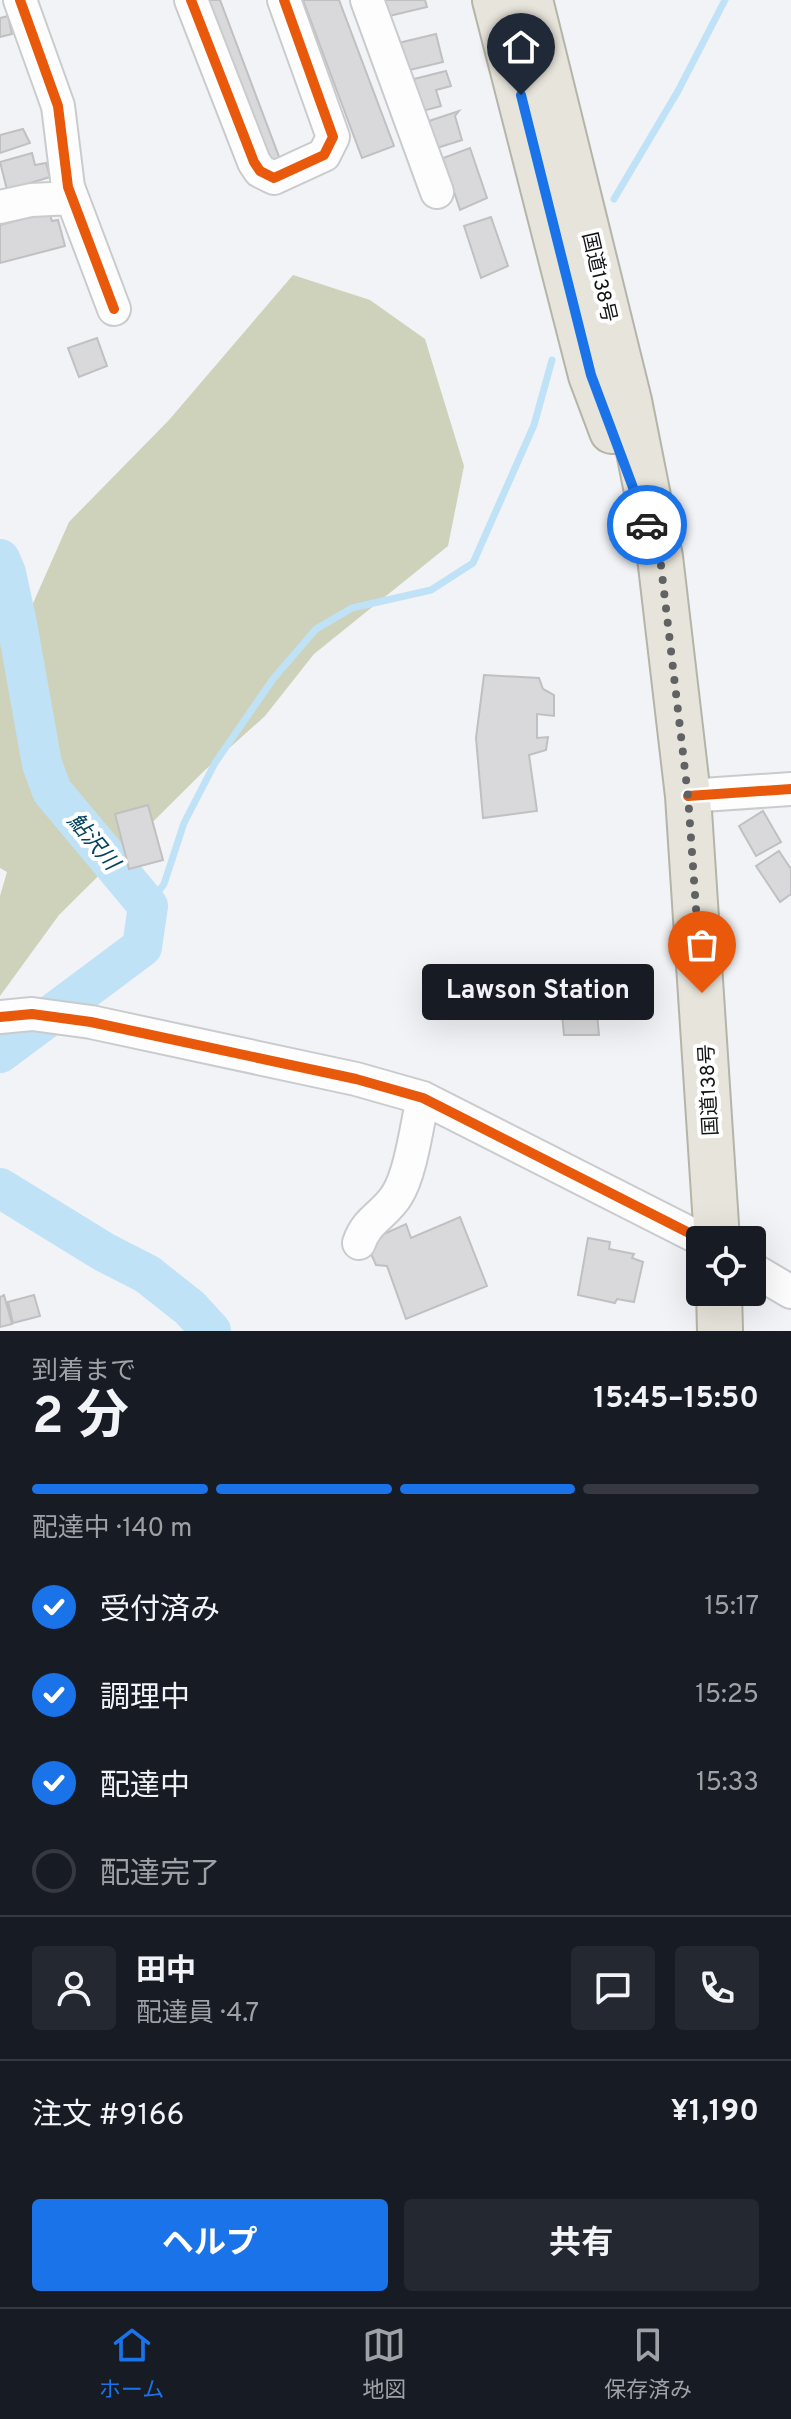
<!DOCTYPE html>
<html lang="ja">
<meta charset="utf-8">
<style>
body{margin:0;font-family:Overpass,"Noto Sans JP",sans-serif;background:#242831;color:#f1f3f6;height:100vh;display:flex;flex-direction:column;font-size:30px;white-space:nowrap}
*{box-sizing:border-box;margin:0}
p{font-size:26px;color:#9ea1a6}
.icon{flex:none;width:44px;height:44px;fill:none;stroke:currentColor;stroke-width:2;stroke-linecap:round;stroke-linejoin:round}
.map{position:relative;height:1331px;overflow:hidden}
.side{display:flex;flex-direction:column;background:#171b24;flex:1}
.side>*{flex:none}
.buttons{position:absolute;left:686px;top:1226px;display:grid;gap:16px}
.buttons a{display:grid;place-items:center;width:80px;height:80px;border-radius:8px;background:#171b24;box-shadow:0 8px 32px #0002;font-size:40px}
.pin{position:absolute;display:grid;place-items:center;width:68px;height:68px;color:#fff;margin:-82px -34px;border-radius:50% 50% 50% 0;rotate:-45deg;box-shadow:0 0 8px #0007}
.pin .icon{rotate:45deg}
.courier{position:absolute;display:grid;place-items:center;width:80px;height:80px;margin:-40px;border:6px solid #1a73e8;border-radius:50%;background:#fff;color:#222;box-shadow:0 2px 10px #0007}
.bubble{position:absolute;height:56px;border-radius:8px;background:#171b24;box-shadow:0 8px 32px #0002;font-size:26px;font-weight:700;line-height:56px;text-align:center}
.head em{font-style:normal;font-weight:700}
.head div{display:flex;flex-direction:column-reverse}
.head{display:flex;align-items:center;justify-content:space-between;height:136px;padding:0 32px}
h1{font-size:52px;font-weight:700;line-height:60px}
.bar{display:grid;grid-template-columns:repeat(4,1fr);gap:12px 8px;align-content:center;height:96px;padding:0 32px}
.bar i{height:10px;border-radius:6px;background:#363941}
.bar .selected{background:#1a73e8}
.bar p{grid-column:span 4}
.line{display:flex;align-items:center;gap:20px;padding:0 32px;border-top:2px solid #363941}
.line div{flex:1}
.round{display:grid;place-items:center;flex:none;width:84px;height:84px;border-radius:8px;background:#242831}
ol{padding:0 32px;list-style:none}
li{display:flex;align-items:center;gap:24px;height:88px}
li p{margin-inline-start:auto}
li .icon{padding:8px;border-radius:50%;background:#1a73e8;color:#fff;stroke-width:4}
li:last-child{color:#9ea1a6}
li i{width:44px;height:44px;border:4px solid #363941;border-radius:50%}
.action{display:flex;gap:16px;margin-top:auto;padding:16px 32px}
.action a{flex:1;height:92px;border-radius:8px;background:#1a73e8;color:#fff;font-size:32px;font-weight:700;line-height:92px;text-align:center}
.action a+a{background:#242831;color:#f1f3f6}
.tabs{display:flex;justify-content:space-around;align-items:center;height:112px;border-top:2px solid #363941;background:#171b24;font-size:22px;color:#9ea1a6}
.tabs a{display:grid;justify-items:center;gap:4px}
.tabs .selected{color:#1a73e8}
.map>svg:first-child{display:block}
</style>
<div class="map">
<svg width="791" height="1331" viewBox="0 0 791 1331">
<rect width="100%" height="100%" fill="#f1f3f6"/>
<path fill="#ced2ba" d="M 293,275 L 370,300 L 425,339 L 464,466 L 448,546 L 314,654 L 265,716 L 204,771 L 59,915 L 0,996 L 0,896 L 7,872 L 0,868 L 0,643 L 19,635 L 69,522 L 169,420 Z"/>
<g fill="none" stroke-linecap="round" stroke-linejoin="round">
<path stroke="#c0e2f7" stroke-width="7" d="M 614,199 L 678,91 L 725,0
M 148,906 L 164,884 L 184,823 L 215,763 L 273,679 L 316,629 L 352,608 L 431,590 L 473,563 L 534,425 L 552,360"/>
<path stroke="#c0e2f7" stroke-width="40" d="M 0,559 L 6,573 L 17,624 L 42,764 L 52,791 L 148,906 L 142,947 L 0,1053
M 0,1188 L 104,1252 L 147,1274 L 190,1308 L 211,1331"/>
</g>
<path fill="#d9d8da" stroke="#c0c0c1" stroke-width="2" d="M 188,0 L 220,0 L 281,162 L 250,173 Z
M 303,0 L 339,0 L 394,146 L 362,158 Z
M 381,0 L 425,0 L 427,7 L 385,17 Z
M 8,16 L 12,34 L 0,37 L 0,18 Z
M 436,34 L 443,62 L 401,72 L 394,44 Z
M 446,71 L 451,86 L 436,90 L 441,106 L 415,113 L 406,81 Z
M 459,111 L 455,116 L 462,140 L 437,148 L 429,121 Z
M 23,129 L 30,143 L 0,153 L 0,135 Z
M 470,148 L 487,198 L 460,210 L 443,158 Z
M 32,153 L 35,165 L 46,163 L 50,177 L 7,190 L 0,162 Z
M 49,212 L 52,221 L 58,220 L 65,246 L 0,263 L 0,225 Z
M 491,217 L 508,266 L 481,278 L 464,226 Z
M 97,338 L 107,366 L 79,377 L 68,348 Z
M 484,675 L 539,678 L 543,689 L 554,695 L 554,716 L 537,714 L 537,738 L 548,737 L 546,750 L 529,755 L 537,811 L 483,818 L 476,738 Z
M 148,805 L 163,860 L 129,869 L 115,814 Z
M 763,811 L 781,842 L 756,856 L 739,826 Z
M 779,851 L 791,869 L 791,894 L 780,902 L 756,866 Z
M 594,980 L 599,1035 L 564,1035 L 559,984 Z
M 460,1217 L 487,1286 L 406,1319 L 387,1266 L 376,1265 L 366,1242 L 406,1224 L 411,1238 Z
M 588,1238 L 610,1242 L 609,1249 L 634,1254 L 632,1258 L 643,1262 L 634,1302 L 617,1299 L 615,1303 L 578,1295 Z
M 4,1295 L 12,1324 L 0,1327 L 0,1297 Z
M 34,1295 L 40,1316 L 13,1323 L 8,1302 Z"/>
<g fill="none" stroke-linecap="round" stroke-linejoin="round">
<g stroke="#cacbcd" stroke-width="36">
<path id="minor" d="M 20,0 L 58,106 L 68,187 L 114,309
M 191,0 L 254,162 L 260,171 L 274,178 L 324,155 L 333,137 L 284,0
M 367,0 L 437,192
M 0,207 L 31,200 L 72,198
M 688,796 L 791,789
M 0,1017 L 32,1014 L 91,1022 L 356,1079 L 423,1098 L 703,1240
M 359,1243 C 367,1219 385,1215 397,1195 C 411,1173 417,1124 423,1098
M 752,1269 L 791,1292"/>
</g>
<g stroke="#b4b4a9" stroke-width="48">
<path id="highway" d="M 495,0 L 591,375 L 612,431
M 530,0 L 629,401 L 660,557 L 688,796 L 717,1240
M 719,1292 L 720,1331"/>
</g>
<use href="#minor" stroke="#fdfdfe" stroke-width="32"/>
<use href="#highway" stroke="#e7e5db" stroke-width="44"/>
<g stroke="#fff" stroke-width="15">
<path id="cycleway" d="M 20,0 L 58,106 L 68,187 L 114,309
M 191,0 L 254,162 L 260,171 L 274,178 L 324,155 L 333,137 L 284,0
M 688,796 L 791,789
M 0,1017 L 32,1014 L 91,1022 L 356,1079 L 423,1098 L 703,1240"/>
</g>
<use href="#cycleway" stroke="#e8590c" stroke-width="10"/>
</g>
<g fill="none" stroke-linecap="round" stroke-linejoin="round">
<path stroke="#606264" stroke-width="8" stroke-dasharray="0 14.4" d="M 647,525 L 660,557 L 688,796 L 702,993"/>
<path stroke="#1a73e8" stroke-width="10" d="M 521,95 L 591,375 L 647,525"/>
</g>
<g text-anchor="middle" stroke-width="8" stroke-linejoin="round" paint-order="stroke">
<g font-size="20" fill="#121415" stroke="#fff">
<text transform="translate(600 277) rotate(77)" y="7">国道138号</text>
<text transform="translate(708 1090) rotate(-93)" y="7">国道138号</text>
</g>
<g font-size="22" font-style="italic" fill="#044360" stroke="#fff">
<text transform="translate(94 841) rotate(50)" y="8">鮎沢川</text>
</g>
</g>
</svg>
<div class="buttons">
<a><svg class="icon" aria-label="locate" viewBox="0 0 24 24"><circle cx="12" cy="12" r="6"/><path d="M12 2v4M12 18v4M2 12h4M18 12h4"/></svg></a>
</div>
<div class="pin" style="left:702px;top:993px;background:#ea580c"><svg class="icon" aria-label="bag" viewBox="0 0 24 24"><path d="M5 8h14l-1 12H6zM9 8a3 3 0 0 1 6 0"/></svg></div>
<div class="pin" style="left:521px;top:95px;background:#1f2937"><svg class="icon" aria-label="home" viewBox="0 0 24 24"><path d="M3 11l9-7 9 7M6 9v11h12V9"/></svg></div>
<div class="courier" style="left:647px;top:525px"><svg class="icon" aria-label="car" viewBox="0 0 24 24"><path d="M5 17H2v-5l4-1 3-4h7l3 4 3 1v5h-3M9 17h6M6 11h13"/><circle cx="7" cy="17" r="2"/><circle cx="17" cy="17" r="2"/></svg></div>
<div class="bubble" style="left:422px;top:964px;width:232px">Lawson Station</div>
</div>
<section class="side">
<div class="head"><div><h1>2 分</h1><p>到着まで</p></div><em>15:45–15:50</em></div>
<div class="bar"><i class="selected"></i><i class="selected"></i><i class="selected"></i><i></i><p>配達中 · 140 m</p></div>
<ol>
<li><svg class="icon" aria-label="check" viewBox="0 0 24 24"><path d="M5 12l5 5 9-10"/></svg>受付済み<p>15:17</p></li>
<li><svg class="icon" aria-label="check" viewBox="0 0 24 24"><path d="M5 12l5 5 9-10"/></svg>調理中<p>15:25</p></li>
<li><svg class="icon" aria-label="check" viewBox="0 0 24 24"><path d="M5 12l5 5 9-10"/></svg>配達中<p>15:33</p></li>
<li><i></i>配達完了</li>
</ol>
<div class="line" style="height:144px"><a class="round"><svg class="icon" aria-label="person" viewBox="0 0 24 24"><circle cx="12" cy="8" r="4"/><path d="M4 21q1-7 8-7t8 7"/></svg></a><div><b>田中</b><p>配達員 · 4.7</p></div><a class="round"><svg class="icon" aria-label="chat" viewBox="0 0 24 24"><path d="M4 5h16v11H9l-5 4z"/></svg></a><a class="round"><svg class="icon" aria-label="phone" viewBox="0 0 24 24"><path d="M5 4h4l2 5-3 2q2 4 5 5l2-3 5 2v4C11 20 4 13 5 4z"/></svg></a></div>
<div class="line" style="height:104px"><div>注文 #9166</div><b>¥1,190</b></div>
<div class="action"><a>ヘルプ</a><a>共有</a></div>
</section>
<nav class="tabs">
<a class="selected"><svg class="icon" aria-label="home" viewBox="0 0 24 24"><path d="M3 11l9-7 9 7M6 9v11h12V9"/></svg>ホーム</a>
<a><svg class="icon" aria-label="map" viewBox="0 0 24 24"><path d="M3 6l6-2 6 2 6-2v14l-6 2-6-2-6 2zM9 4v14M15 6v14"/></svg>地図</a>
<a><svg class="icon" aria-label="saved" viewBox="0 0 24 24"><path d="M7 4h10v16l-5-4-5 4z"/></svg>保存済み</a>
</nav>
